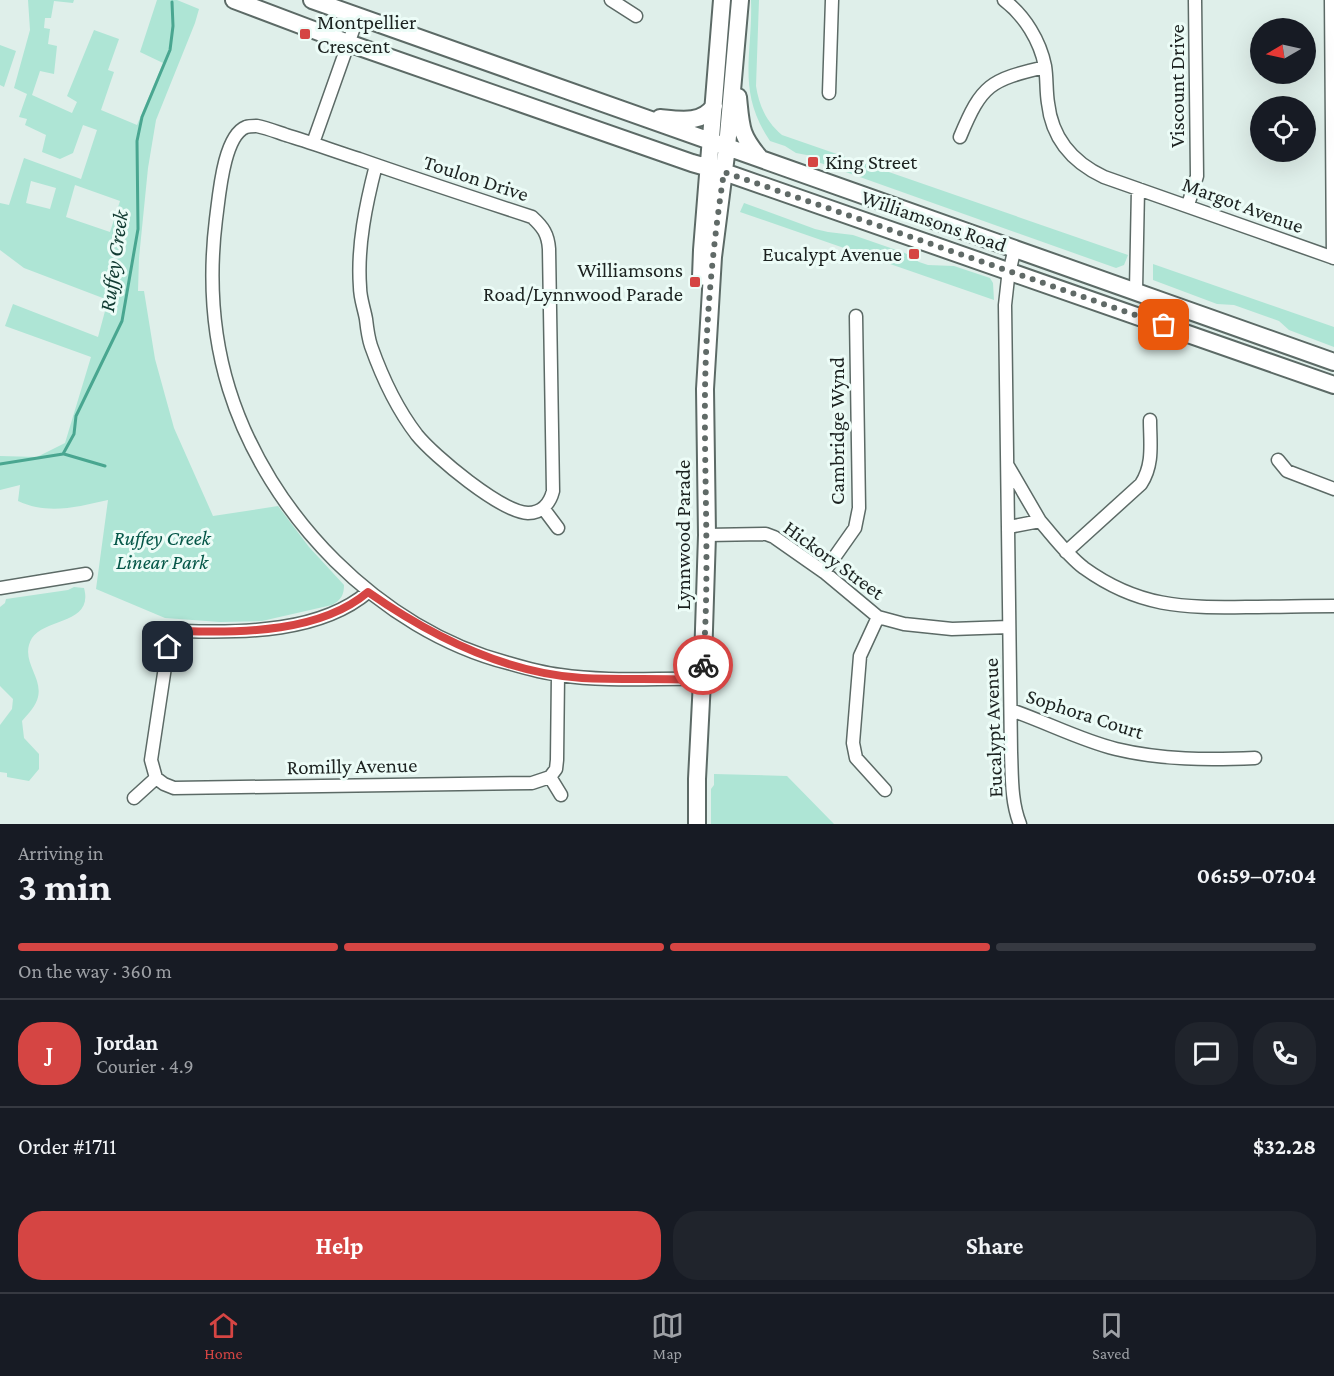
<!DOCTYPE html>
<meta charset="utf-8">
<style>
body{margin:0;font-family:"Crimson Pro",serif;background:#20242c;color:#f1f3f6;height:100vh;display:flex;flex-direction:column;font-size:22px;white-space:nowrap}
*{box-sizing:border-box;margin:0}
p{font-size:20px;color:#9ea1a6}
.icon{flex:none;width:33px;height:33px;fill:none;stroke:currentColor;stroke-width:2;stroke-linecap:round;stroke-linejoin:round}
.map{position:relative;height:824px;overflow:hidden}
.drawer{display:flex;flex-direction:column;background:#171b24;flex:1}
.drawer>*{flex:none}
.needle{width:39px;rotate:261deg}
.controls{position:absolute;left:1250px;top:18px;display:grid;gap:12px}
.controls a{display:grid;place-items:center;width:66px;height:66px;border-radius:50%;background:#171b24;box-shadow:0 6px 24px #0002;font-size:30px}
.pin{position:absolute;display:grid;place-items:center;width:51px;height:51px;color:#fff;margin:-26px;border-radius:12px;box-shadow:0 3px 9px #0006}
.courier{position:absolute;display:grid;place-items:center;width:60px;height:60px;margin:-30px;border:4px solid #d54543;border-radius:50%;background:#fff;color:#222;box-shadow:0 2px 8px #0007}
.headline em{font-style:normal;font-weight:700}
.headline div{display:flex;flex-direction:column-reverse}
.headline{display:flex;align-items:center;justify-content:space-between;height:102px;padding:0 18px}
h1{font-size:39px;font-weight:700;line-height:45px}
.bar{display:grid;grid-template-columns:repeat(4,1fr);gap:9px 6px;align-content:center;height:72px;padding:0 18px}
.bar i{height:8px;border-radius:4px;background:#363941}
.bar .current{background:#d54543}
.bar p{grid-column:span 4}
.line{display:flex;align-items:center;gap:15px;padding:0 18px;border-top:2px solid #363941}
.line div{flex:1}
.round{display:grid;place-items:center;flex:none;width:63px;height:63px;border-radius:24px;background:#20242c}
.cta{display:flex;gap:12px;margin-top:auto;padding:12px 18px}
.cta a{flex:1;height:69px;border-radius:24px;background:#d54543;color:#fff;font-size:24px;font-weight:700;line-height:69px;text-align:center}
.cta a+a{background:#20242c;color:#f1f3f6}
.tabs{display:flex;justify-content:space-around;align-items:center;height:84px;border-top:2px solid #363941;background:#171b24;font-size:16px;color:#9ea1a6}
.tabs a{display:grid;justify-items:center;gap:3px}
.tabs .current{color:#d54543}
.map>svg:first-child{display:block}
</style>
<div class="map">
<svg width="1334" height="824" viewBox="0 0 1334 824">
<rect width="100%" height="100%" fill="#dfefea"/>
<path fill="#aee5d5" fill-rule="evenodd" d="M 28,0 L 74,0 L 73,3 L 54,1 L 51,18 L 45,18 L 44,28 L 50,29 L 48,44 L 57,46 L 54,74 L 40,71 L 32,95 L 72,113 L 77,102 L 67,96 L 94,30 L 119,39 L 108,70 L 114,72 L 101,110 L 137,125 L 163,63 L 140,52 L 157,0 L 177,0 L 199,9 L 195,23 L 156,120 L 148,168 L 139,258 L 138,291 L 144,291 L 155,359 L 174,428 L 213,516 L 278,506 L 309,547 L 344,585 C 344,595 341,600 332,605 L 262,621 L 220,622 L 165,618 L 96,589 L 108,500 C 77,507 48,515 18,501 L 20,485 L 0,490 L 0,456 L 37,457 L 65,443 L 91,357 L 5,326 L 13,304 L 98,337 L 108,300 L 24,268 L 0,250 L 0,203 L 9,205 L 24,158 L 81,179 L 97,130 L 83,125 L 73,153 L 60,159 L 42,152 L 46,135 L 25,125 L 27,119 L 19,117 L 27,94 L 14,88 L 30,30 ZM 31,181 L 56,188 L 50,209 L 26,203 ZM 75,185 L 120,201 L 110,232 L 66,217 Z
M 751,0 L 759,0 L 756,86 C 759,105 766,122 782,135 L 1128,255 L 1124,265 L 1116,268 L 812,160 L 812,156 L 796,153 L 785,146 L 770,141 C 736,91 753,54 751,0 Z
M 0,45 L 16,51 L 4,87 L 0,85 Z
M 744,203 L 815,229 L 828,232 L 853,235 L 905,253 L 919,262 L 928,265 L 954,266 L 990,278 L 993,283 L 994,300 L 740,212 Z
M 1153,264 L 1334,327 L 1334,347 L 1289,330 L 1279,321 L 1234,305 L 1217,304 L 1153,280 Z
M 74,587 L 84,588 C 94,624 45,618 32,638 C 19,660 43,676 38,697 C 36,706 28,714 22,721 L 24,738 L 39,754 L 39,769 L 29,781 L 7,777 L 7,773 L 0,772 L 0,725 L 12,709 L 13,699 L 0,686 L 0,607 L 5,603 L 6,599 L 68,590 Z
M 714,774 L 787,776 L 834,824 L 711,824 L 711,789 L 714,785 Z"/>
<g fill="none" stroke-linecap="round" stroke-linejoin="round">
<path stroke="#49a690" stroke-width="3" d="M 64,454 L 105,466
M 0,464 L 63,454 L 74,434 L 76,416 L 122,321 L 138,229 L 137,141 L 142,117 L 170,50 L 173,26 L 172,2"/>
<g stroke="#5c6a66" stroke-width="15">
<path id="minor" d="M 611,0 L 636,16
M 1004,0 C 1025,16 1040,41 1045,66 C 1047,78 1046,91 1048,103 C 1052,139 1072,162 1104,177 L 1334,258
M 1331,0 L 1333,258
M 829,93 L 832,0
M 960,137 C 982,84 990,80 1045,67
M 313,143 L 358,16
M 376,165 C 366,204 357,246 360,287 C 360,298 364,308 366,319 C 367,328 368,337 371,346 C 382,377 397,409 417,435 C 434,456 501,512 528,513 C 542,513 550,503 553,491 L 549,249 C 548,234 543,227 532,217 C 474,198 416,179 359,159 C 334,151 310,142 286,135 C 277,132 267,128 257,126 C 255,126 249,126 246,127 C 223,136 219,198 216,219 C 209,276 212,334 229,389 C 268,515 380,630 508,663 C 525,668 543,673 560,675 C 607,682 655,678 702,679
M 1188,205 L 1197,176 L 1195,0
M 1015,247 L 1008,278 L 1005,305 L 1011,752 C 1012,776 1011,802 1020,824
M 1136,290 L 1138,189
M 1278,460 L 1287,471 L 1334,489
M 1008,466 L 1040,521 L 1009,527
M 543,508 L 558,528
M 1040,521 C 1054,537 1067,555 1084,568 C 1138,607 1183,608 1246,607 C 1276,607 1305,606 1334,606
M 707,535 L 766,534 L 774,537 L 824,572 L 878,617 L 904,624 L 952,629 L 1009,627
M 1066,552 L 1141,484 C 1154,464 1150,443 1150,420
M 824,572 L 855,528 L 859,508 L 856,316
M 0,588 L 86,574
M 878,617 L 860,656 L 853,743 L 856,758 L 885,790
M 558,675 L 557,760 L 556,769 L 550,777 L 561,795
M 1011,710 C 1046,722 1080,740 1116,749 C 1162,760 1208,760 1255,758
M 156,778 L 151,760 L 168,647 L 174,636 L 184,631 C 244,633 321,632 368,592
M 134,798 L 156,778 L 164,784 L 174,788 L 532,783 L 550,777"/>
</g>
<g stroke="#5c6a66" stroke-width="20">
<path id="major" d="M 234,0 L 348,43 L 692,163 L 724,172 L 1334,385
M 312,0 L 1334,362
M 738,97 C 741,127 740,135 760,158
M 660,118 C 680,120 702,124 714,106
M 701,277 L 702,250 L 722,0
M 697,824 L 697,779 L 703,661 L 707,535 L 705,389 L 713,257 L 727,147 L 740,0"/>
</g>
<use href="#minor" stroke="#fff" stroke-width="12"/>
<use href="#major" stroke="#fff" stroke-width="16"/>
</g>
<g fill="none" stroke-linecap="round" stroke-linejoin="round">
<path stroke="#606a67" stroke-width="6" stroke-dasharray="0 10.8" d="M 703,665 C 710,574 704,482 705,391 C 706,318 713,244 724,172 L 1164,325"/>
<path stroke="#d54543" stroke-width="8" d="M 168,647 L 174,636 L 184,631 C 243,633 321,632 368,592 C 431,636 504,673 582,678 C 622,680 662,678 702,680 L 703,665"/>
</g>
<g fill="#d54543" stroke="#ecfcf7" stroke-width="2">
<rect x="299" y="28" width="12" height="12" rx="3"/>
<rect x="807" y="156" width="12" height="12" rx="3"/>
<rect x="908" y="248" width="12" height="12" rx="3"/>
<rect x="689" y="276" width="12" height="12" rx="3"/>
</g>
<g text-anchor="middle" stroke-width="6" stroke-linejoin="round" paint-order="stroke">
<g font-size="21" fill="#1c2220" stroke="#ecfcf7" text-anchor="start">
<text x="317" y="29">Montpellier<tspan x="317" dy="24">Crescent</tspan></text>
<text x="825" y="169">King Street</text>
<text x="902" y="261" text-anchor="end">Eucalypt Avenue</text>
<text x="683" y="277" text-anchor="end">Williamsons<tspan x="683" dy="24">Road/Lynnwood Parade</tspan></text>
</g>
<g font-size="21" fill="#1c2220" stroke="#ecfcf7">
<text transform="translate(1177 86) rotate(-90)" y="7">Viscount Drive</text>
<text transform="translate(476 178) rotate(18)" y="7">Toulon Drive</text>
<text transform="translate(1243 205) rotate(20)" y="7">Margot Avenue</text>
<text transform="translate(934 221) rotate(19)" y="7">Williamsons Road</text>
<text transform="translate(837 431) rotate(-90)" y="7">Cambridge Wynd</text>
<text transform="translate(683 535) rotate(-90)" y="7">Lynnwood Parade</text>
<text transform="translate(834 560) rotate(36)" y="7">Hickory Street</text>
<text transform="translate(1085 714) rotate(18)" y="7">Sophora Court</text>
<text transform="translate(993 728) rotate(-92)" y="7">Eucalypt Avenue</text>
<text transform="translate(352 766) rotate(-1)" y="7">Romilly Avenue</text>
</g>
<g font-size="21" font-style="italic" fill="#045647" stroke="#ecfcf7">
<text x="162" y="545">Ruffey Creek<tspan x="162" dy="24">Linear Park</tspan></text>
</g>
<g font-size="22" font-style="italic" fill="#113b32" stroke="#ecfcf7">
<text transform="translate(113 261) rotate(-82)" y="8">Ruffey Creek</text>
</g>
</g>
</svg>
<div class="controls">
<a><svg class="needle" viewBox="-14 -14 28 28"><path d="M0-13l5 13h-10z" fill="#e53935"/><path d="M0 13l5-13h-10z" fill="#9ea1a6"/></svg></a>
<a><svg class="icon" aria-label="locate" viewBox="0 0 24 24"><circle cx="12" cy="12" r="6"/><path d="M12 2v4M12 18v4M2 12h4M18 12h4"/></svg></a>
</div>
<div class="pin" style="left:1164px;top:325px;background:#ea580c"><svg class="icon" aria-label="bag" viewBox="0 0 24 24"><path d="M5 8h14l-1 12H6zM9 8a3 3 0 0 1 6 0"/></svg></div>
<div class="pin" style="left:168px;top:647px;background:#1f2937"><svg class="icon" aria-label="home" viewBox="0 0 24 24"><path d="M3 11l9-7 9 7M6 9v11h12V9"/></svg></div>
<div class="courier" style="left:703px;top:665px"><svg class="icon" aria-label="bike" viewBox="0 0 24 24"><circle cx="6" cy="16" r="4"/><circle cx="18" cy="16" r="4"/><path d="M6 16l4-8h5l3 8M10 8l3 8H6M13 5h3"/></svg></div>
</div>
<section class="drawer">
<div class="headline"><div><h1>3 min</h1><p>Arriving in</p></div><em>06:59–07:04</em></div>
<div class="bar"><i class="current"></i><i class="current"></i><i class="current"></i><i></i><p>On the way · 360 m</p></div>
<div class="line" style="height:108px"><b class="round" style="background:#d54543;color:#fff">J</b><div><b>Jordan</b><p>Courier · 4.9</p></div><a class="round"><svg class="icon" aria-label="chat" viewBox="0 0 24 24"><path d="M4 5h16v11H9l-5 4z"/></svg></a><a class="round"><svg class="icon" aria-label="phone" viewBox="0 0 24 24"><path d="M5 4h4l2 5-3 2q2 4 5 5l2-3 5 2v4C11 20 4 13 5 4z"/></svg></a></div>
<div class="line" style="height:78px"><div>Order #1711</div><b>$32.28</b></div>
<div class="cta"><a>Help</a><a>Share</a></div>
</section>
<nav class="tabs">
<a class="current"><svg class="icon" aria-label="home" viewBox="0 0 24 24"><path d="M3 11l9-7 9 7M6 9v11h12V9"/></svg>Home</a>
<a><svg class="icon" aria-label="map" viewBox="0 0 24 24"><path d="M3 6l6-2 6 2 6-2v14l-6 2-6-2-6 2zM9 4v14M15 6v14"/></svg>Map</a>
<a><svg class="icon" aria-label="saved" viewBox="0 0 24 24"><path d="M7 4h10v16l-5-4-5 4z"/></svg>Saved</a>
</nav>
